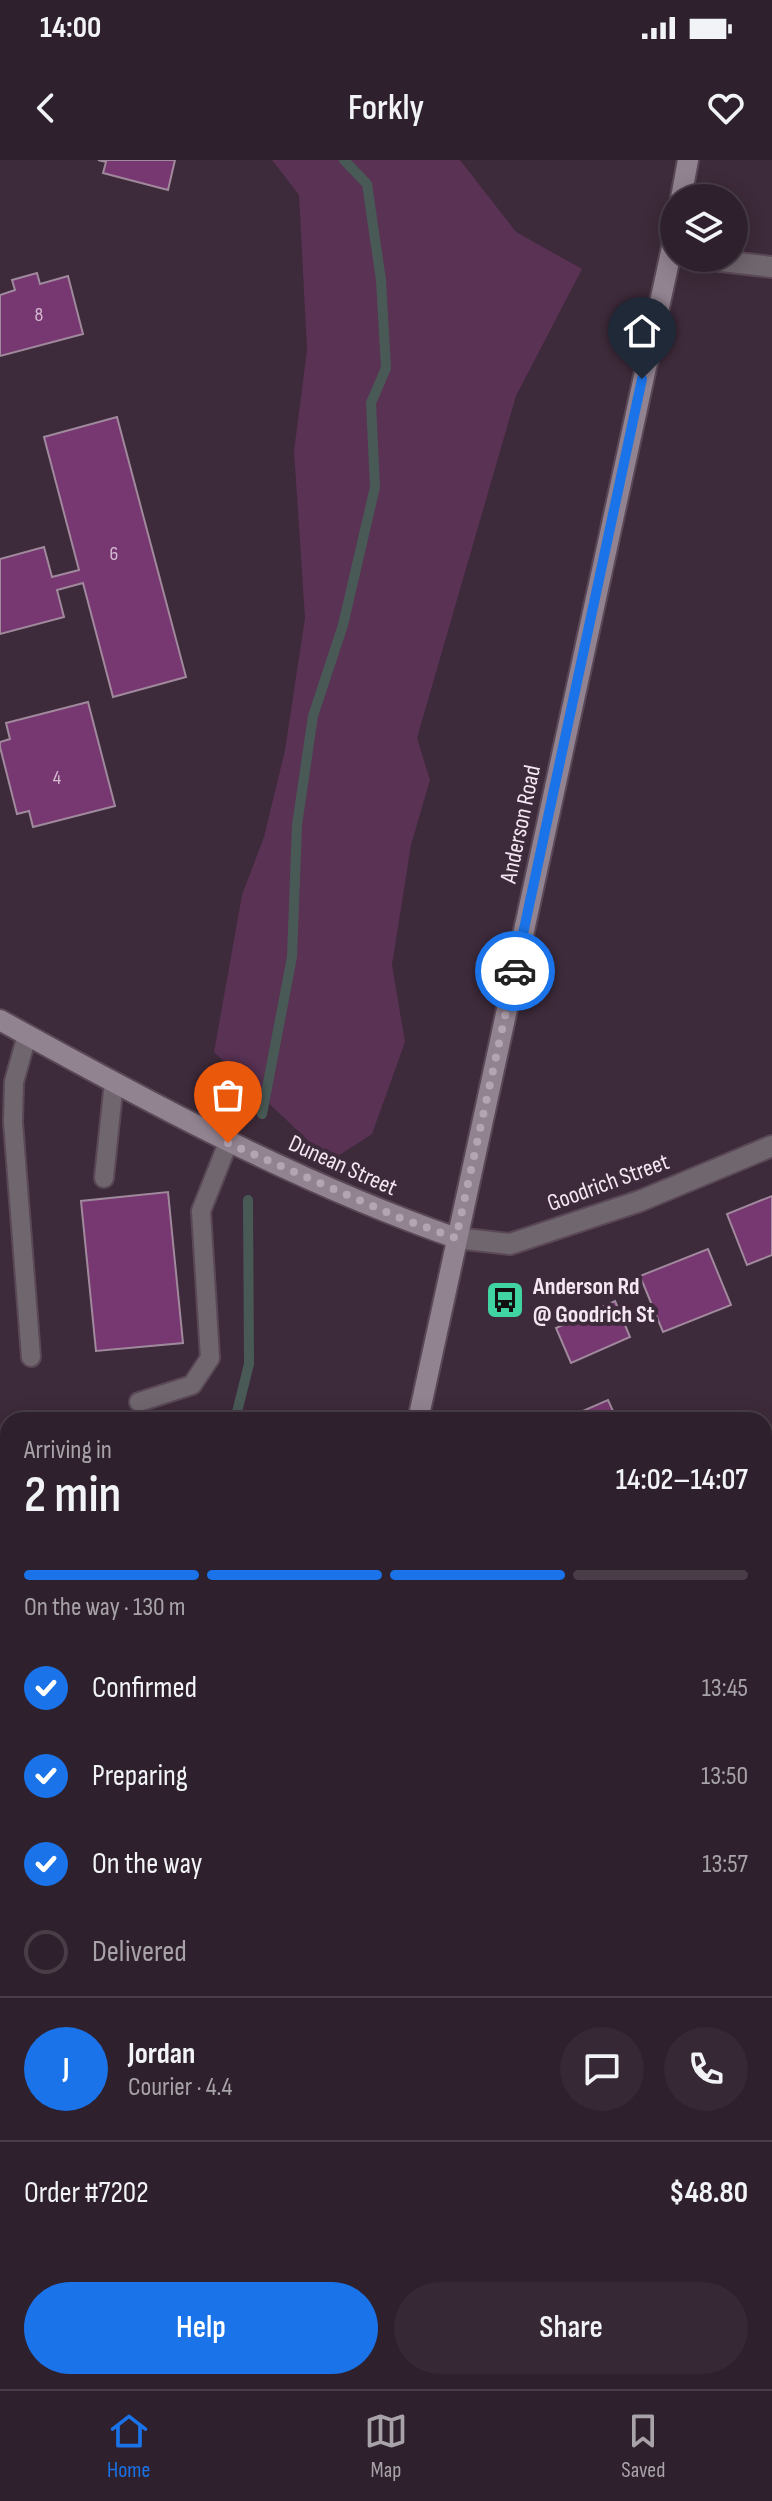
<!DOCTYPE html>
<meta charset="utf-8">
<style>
body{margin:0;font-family:"Sofia Sans Condensed",sans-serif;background:#362834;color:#f1f3f6;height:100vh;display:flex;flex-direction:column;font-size:30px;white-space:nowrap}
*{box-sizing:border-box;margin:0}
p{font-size:26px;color:#a7a3a9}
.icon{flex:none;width:44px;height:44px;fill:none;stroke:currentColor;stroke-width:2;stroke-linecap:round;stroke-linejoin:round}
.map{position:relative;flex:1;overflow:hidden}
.sheet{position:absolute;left:0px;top:1252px;width:772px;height:978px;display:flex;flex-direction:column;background:#2e202c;border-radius:24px 24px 0 0;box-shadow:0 4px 20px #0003,0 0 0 2px #493e48}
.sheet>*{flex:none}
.tools{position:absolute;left:660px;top:24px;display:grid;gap:16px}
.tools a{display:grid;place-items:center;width:88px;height:88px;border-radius:50%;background:#2e202c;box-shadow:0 4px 20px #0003,0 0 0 2px #493e48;font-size:40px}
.pin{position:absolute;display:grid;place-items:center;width:68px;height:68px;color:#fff;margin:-82px -34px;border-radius:50% 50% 50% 0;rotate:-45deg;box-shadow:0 0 8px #0007}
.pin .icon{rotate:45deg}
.courier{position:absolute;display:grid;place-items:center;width:80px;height:80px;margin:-40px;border:6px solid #1a73e8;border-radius:50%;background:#fff;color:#222;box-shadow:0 2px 10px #0007}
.headline em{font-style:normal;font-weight:600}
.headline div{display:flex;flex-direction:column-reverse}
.headline{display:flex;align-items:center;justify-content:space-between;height:136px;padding:0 24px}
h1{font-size:52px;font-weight:600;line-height:60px}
.bar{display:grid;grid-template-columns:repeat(4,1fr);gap:12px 8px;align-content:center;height:96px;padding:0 24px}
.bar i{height:10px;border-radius:6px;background:#493e48}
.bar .active{background:#1a73e8}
.bar p{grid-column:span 4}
.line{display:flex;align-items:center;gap:20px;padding:0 24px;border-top:2px solid #493e48}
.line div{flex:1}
.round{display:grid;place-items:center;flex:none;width:84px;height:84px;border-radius:42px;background:#362834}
ol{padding:0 24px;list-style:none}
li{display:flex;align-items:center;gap:24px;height:88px}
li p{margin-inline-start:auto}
li .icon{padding:8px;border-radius:50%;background:#1a73e8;color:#fff;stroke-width:4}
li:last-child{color:#a7a3a9}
li i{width:44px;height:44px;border:4px solid #493e48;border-radius:50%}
.primary-button{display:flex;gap:16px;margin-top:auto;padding:16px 24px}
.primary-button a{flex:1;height:92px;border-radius:48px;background:#1a73e8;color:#fff;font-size:32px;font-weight:600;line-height:92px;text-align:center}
.primary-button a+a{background:#362834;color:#f1f3f6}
.status{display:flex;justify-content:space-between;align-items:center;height:56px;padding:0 40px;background:#2e202c;direction:ltr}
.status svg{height:22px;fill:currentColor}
header{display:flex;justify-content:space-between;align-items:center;height:104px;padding:0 24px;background:#2e202c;font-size:36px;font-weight:600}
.menu{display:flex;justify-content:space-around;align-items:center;height:112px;border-top:2px solid #493e48;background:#2e202c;font-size:22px;color:#a7a3a9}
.menu a{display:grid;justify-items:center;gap:4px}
.menu .active{color:#1a73e8}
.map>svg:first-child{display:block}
</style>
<div class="status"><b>14:00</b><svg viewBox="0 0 49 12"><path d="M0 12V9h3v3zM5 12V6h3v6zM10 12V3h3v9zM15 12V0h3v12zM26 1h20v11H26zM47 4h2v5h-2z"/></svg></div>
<header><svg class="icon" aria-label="back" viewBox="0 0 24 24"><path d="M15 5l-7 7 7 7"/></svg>Forkly<svg class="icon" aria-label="heart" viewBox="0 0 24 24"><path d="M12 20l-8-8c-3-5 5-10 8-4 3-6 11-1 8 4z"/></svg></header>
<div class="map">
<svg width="772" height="2229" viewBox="0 0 772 2229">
<rect width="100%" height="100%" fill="#3d2a3a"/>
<path fill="#593254" d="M 272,0 L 460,0 L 516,72 L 582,109 L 516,236 L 417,578 L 430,620 L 411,685 L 392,805 L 405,882 L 372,974 L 330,1001 L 214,892 L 242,735 L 264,677 L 285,590 L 305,458 L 294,291 L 307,190 L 299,35 Z
M 772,1453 L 772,2089 L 764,2096 L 764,1456 Z"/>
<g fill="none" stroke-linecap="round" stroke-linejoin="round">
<path stroke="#495a56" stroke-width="10" d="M 262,954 L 292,797 L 297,665 L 313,556 L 343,465 L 375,327 L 371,243 L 386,208 L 381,120 L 367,24 L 344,0
M 235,1260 L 249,1204 L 248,1040
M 764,1546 L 772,1541
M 8,1780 L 1,1792 L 8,1831
M 0,1884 L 8,1872"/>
</g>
<path fill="#773770" stroke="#a0899c" stroke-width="2" d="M 98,0 L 175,0 L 168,30 L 103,13 L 106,2 Z
M 37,113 L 40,124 L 68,116 L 83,174 L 0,196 L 0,135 L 15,130 L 12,120 Z
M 117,257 L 186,517 L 113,537 L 83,423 L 57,430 L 64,457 L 0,474 L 0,399 L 44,387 L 52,417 L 79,410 L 44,277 Z
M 88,542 L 115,646 L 33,667 L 29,651 L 17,654 L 0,587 L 0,582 L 10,579 L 6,563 Z
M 168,1032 L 183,1183 L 96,1191 L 81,1041 Z
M 772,1036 L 772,1095 L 747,1105 L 727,1054 Z
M 708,1089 L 731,1145 L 663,1172 L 640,1116 Z
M 615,1141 L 630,1177 L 571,1203 L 556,1168 Z
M 608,1240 L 617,1260 L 562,1260 Z
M 1,2057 L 8,2059 L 8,2158 L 3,2182 L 0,2182 Z
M 764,2145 L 772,2156 L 772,2212 L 764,2218 Z
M 0,2196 L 8,2198 L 8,2222 L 50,2222 L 49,2229 L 0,2229 Z
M 314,2222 L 380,2222 L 379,2229 L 306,2229 L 306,2224 Z
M 623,2222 L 676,2222 L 682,2229 L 628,2229 Z
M 549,2223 L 592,2226 L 592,2229 L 549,2229 Z"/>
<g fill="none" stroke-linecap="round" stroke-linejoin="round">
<g stroke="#5a4857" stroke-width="22">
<path id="lane" d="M 27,875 L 14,922 L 13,962 L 31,1197
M 104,1018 L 114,922
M 139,1242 L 192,1225 L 210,1198 L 201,1051 L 228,983"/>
</g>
<g stroke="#5a4857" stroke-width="24">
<path id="street" d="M 696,98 L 772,107
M 456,1078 L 510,1084 L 640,1041 L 772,986"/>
</g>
<g stroke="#5a4857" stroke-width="24">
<path id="secondary" d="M 681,38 L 688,0
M 0,860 C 148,942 296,1022 456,1078
M 418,1260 L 674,78
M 208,2229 L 210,2222"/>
</g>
<use href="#lane" stroke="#70666e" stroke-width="18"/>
<use href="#street" stroke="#70666e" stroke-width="20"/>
<use href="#secondary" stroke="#928390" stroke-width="20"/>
</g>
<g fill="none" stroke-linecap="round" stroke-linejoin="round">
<path stroke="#b4a5b2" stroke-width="8" stroke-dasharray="0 14.4" d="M 228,983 L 400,1058 L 456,1078 L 515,811"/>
<path stroke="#1a73e8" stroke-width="10" d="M 515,811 L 642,219"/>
</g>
<defs>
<g id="bus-square" transform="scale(2)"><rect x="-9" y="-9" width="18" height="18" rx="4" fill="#3fd4a2" stroke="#3d2a3a"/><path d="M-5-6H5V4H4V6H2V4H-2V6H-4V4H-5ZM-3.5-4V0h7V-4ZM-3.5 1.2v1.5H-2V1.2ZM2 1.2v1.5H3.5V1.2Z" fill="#111"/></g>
</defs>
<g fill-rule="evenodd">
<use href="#bus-square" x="505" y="1140"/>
</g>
<g text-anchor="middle" stroke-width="8" stroke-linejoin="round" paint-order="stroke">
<g font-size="20" fill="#d5bbd2">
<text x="39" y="161">8</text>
<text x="114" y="400">6</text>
<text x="57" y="624">4</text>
</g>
<g font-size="24" fill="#f4e7f2" stroke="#3d2a3a">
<text transform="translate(520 664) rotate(-78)" y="8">Anderson Road</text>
<text transform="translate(343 1005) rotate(24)" y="8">Dunean Street</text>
<text transform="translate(608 1022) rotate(-20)" y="8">Goodrich Street</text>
</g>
<g font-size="24" font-weight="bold" fill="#f4e7f2" stroke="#3d2a3a" text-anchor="start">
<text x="533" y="1134">Anderson Rd<tspan x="533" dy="28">@ Goodrich St</tspan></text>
</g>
</g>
</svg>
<div class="tools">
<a><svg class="icon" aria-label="layers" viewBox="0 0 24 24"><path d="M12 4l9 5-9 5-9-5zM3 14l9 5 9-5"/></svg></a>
</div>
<div class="pin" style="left:228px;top:983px;background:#ea580c"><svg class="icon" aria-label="bag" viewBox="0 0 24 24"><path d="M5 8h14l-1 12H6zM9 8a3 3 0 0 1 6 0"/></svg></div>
<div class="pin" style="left:642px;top:219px;background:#1f2937"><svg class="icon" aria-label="home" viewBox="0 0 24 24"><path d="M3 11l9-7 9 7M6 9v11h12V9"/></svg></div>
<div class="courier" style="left:515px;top:811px"><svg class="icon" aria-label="car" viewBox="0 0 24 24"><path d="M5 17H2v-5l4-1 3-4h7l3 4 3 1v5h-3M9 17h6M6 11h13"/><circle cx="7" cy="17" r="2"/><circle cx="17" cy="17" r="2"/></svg></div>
<section class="sheet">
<div class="headline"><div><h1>2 min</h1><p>Arriving in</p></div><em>14:02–14:07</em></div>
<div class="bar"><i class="active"></i><i class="active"></i><i class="active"></i><i></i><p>On the way · 130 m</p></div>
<ol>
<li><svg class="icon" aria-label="check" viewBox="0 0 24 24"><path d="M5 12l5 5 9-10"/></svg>Confirmed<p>13:45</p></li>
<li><svg class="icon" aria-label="check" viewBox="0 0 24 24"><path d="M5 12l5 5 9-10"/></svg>Preparing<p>13:50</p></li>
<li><svg class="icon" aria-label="check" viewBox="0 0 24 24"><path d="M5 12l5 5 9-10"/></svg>On the way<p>13:57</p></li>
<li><i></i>Delivered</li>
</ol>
<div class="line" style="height:144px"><b class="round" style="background:#1a73e8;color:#fff">J</b><div><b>Jordan</b><p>Courier · 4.4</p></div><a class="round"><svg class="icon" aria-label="chat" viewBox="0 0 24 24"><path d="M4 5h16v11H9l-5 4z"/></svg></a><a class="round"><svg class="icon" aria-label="phone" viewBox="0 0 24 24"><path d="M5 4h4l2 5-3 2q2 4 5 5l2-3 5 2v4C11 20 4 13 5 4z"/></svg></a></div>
<div class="line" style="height:104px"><div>Order #7202</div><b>$48.80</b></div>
<div class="primary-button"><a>Help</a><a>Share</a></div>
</section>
</div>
<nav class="menu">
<a class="active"><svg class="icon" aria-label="home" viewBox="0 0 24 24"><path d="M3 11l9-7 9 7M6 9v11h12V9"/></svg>Home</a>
<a><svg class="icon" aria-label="map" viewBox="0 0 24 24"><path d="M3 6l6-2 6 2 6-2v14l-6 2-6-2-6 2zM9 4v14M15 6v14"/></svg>Map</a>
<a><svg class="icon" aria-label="saved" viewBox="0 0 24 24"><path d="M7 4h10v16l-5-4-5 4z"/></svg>Saved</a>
</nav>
